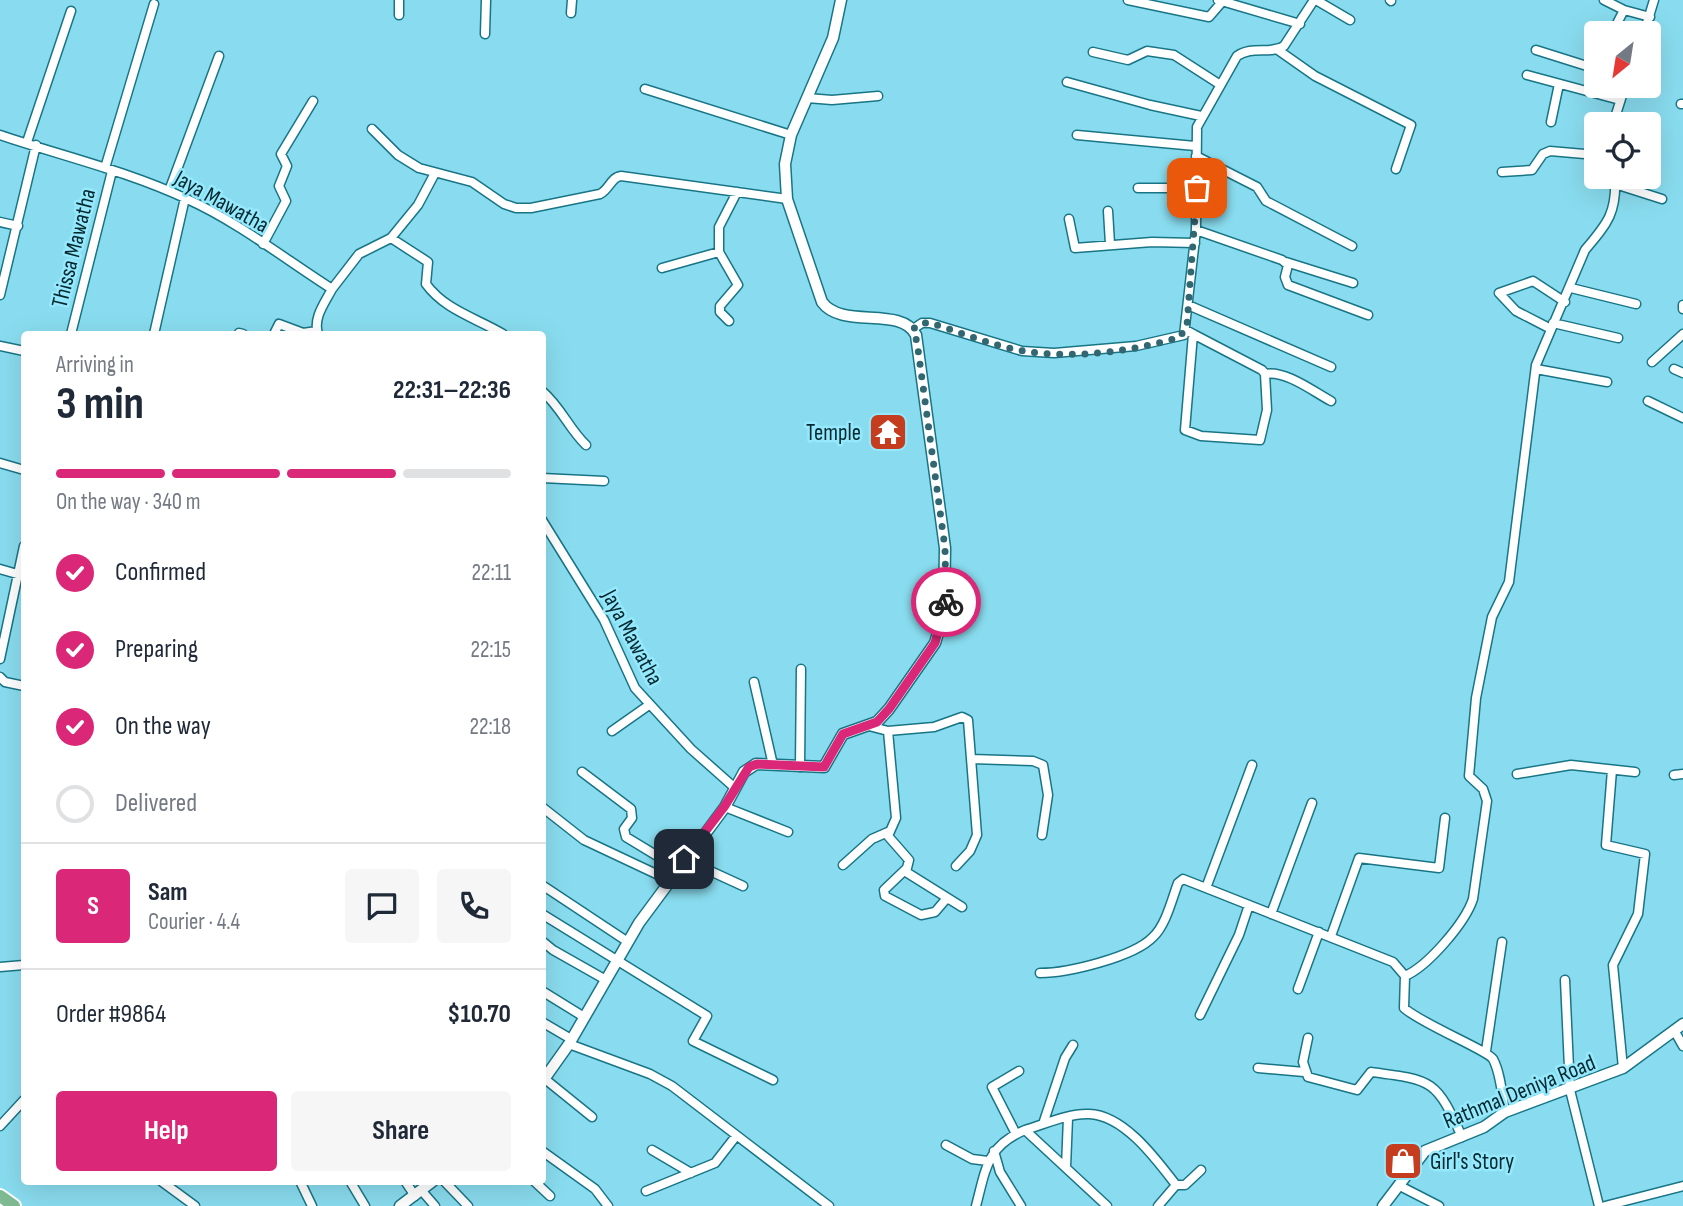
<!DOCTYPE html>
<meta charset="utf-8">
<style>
body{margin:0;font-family:"Sofia Sans Condensed",sans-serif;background:#f6f6f7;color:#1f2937;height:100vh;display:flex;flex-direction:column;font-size:26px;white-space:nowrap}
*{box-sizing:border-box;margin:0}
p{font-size:23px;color:#747a83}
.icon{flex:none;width:38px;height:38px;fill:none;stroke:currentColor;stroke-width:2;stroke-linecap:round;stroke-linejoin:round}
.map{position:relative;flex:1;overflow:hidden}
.panel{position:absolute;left:21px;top:331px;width:525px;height:854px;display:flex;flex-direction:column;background:#fff;border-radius:7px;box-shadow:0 7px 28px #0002}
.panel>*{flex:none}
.needle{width:46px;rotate:210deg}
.tools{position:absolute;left:1584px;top:21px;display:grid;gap:14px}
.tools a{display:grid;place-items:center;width:77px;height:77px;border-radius:7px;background:#fff;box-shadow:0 7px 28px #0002;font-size:35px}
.pin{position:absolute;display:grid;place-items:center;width:60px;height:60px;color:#fff;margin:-30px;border-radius:14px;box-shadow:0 4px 10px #0006}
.courier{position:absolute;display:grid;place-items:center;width:70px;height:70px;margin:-35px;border:5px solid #db2777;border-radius:50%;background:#fff;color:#222;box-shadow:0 2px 9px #0007}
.headline em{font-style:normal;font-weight:700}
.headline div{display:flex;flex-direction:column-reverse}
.headline{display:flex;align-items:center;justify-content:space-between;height:119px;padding:0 35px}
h1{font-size:46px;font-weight:700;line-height:52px}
.bar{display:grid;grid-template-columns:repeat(4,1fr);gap:10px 7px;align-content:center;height:84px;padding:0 35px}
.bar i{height:9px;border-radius:5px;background:#e0e1e3}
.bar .current{background:#db2777}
.bar p{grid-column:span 4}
.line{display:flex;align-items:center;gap:18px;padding:0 35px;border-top:2px solid #e0e1e3}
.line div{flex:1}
.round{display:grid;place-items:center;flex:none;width:74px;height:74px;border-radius:7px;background:#f6f6f7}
ol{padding:0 35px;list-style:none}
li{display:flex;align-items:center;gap:21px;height:77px}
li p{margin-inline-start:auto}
li .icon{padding:7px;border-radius:50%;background:#db2777;color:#fff;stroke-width:4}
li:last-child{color:#747a83}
li i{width:38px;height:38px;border:4px solid #e0e1e3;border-radius:50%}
.action{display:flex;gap:14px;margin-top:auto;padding:14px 35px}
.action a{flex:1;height:80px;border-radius:7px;background:#db2777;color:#fff;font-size:28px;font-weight:700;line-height:80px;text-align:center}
.action a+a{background:#f6f6f7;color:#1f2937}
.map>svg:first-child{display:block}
</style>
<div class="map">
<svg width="1683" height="1206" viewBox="0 0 1683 1206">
<rect width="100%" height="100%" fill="#89dcef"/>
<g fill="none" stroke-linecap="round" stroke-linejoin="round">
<g stroke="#187586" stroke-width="11">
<path id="minor" d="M 1128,0 L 1209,17 L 1222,2
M 1218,0 L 1300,24
M 1316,0 L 1350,20
M 1390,0 L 1391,1
M 1604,0 L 1624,10
M 571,13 L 572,0
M 399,15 L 399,0
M 1612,33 L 1624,10 L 1650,17
M 1644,33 L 1654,0
M 485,34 L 486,0
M 1278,50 L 1315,76 L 1411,125 L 1396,169
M 1536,50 L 1590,67 L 1596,66
M 1093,52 L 1128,60 L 1147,51 L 1174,55 L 1219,84
M 1527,75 L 1620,100
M 1067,82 L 1150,105 L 1201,116
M 645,89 L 791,135
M 807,98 L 832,100 L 878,96
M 1681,104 L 1683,104
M 1551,122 L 1559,84
M 1613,124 L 1625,86
M 372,129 L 398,155 L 419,168 L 472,182 L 504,204 L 516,208 L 531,208 L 600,194 C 609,190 611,177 621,176 L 787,199
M 0,135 C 62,156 127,171 187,199 C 238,222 285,259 332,289 C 324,304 313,318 318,334
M 1077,135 L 1195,146
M 27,142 L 71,11
M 1196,156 L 1257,187 L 1266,201 L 1352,246
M 105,168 L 154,4
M 1502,172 L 1532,170 L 1543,154 L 1550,151 L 1596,155
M 1615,184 L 1662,199
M 1138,188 L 1197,188
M 169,191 L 219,56
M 1108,211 L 1110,244
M 1069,219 L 1075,248 L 1152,242 L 1195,243
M 0,222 L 18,226
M 1196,230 L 1282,260 L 1288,265 L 1285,277 L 1288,285 L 1368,315
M 391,238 L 428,262 L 426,284 C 445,310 476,318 503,334
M 263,244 L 286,201 L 279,186 L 287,166 L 281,154 L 313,101
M 719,252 L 738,285 L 720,306 L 720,312 L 729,321
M 1286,262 L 1353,283
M 662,268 L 719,252 L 719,227 L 737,192
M 1571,288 L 1636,304
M 332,289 L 359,254 L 391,238 L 418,205 L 435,173
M 0,295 L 36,145
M 1188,305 L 1331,367
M 1683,305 L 1683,309
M 1553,323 L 1618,338
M 913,329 L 922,323 L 930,323 L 1022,351 L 1054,353 L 1136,346 L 1184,335 L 1196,230 L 1197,127 L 1237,56 C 1253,45 1269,55 1284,46 L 1314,0
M 1551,329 L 1516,311 L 1499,293 L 1533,281 L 1565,302
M 1186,330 L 1193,334 L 1262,370 L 1265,374 L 1267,410 L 1260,440 L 1201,436 L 1185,430 L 1193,334
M 239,333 L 243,334
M 71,334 L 112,171
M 154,334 L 185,198
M 274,334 L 279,324 L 303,333 L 317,331
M 0,346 L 24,351
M 1652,362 L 1683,334
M 1536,369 L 1607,382
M 1674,369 L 1683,373
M 1265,374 C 1286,370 1314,392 1331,401
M 542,391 C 561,407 569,429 586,445
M 1648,401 L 1683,418
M 0,463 L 24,470
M 542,478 L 604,481
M 542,520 L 604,620 L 635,688 L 691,749 L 735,788
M 0,569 L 24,576
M 0,659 L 24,546
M 0,677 L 5,682 L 24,686
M 754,682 L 773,765
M 869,726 L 888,731 L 896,818 L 888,836 L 909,860 L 906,872 L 962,907
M 612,731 L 649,705
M 888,731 L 934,727 L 962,717 L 968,720 L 977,835 L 970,851 L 956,866
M 972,759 L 1033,761 L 1043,765 L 1048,795 L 1042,835
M 1252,765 L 1206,888 L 1393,962 L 1405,976 L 1404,1008 C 1422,1024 1487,1050 1493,1059 C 1501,1074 1502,1096 1505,1112
M 800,767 L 801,669
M 1612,770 L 1606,845 L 1645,854 L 1638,914 L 1613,965 L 1623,1068
M 582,772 L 631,809 L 632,818 L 624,829 L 626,837 L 677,868
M 1517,774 L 1571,765 L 1635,772
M 1674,775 L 1683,774
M 542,807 L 584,840 L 669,880
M 725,807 L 788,832
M 684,859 L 743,886
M 843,865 L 872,839 L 888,832
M 906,869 L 884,890 L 885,896 L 921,915 L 935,912 L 947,898
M 542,885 L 628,942
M 542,914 L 707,1016 L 693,1041 L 773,1080
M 1271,914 L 1312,803
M 1331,936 L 1359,858 L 1439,868 L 1445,818
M 542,941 L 553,950 L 606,980
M 0,967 L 24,965
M 1040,973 C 1068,973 1134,957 1153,937 C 1166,925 1172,899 1178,883 L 1183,879 L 1206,888
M 1405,976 C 1428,966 1465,923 1473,899 L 1487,801 L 1483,789 L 1469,776 L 1476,698 L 1492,617 L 1509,582 L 1536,365 L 1585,250 C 1607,224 1617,213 1615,177
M 1565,980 L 1570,1090
M 1298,989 L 1319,932
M 542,991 L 584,1017
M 1200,1015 L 1239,935 L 1249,905
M 542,1022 L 571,1039
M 1674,1030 L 1683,1046
M 1308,1038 L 1303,1062 L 1308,1077 L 1357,1090 L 1371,1072 C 1434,1080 1436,1080 1462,1137
M 569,1044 L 650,1074 L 672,1086 L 829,1206
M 1486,1051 L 1502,942
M 1258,1068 L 1304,1072
M 545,1079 L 592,1117
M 1570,1090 L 1599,1206
M 1043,1124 L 1065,1058 L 1073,1045
M 0,1126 L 24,1100
M 1025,1130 C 1045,1124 1069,1113 1089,1114 C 1124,1115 1156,1159 1176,1185 L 1158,1206
M 1016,1134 L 992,1087 L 1019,1071
M 946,1145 L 972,1159 L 988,1161
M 652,1150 L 691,1173
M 542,1151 L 595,1189 L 608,1206
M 994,1151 L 1000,1172 L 1021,1206
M 1066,1167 L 1068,1118
M 161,1181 L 195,1206
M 300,1181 L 312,1206
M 350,1181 L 365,1206
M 405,1181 L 415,1196
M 444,1181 L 468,1206
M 534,1181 L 550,1196
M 1176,1185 L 1185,1185 L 1201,1170
M 1398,1185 L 1439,1206
M 422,1191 L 435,1206
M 646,1191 L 715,1163 L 736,1136
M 976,1206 C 986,1168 987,1146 1025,1130 L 1107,1206
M 1605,1206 L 1683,1186"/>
</g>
<g stroke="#187586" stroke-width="13">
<path id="tertiary" d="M 542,1082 L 569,1044 L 639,923 L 725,807 L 744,772 L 756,764 L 824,767 L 843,734 L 877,722 L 889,709 L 935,643 L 944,613 L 945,548 L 916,335 C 901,305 842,330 822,302 L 787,199 L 785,164 L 791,135 L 833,38 L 841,0
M 400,1206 L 433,1181
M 1383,1206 L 1425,1151 L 1484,1127 L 1505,1112 L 1623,1068 L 1683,1024"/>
</g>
<g stroke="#fff" stroke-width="16">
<path id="trunk" d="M 0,1196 L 14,1206"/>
</g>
<use href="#minor" stroke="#fff" stroke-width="8"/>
<use href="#tertiary" stroke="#fff" stroke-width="10"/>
<use href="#trunk" stroke="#7eba92" stroke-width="12"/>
</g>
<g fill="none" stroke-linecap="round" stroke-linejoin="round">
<path stroke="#326772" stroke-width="7" stroke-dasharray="0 12.6" d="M 946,602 L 945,548 L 917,342 L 913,329 L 922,323 L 930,323 C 960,332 992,346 1024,351 C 1073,359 1132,352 1180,337 L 1187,325 L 1197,188"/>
<path stroke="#db2777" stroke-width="9" d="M 684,859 L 724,807 L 749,767 L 757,764 L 824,767 L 843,734 L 877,722 L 889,709 L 935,643 L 946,602"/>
</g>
<defs>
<g id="temple-square" transform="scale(2.0125)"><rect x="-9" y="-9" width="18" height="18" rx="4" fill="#c63c1f" stroke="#96e9fc"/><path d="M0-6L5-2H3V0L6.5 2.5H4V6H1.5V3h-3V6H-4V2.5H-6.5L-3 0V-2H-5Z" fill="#fff"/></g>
<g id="shop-square" transform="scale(2.0125)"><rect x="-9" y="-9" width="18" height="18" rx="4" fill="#c63c1f" stroke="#96e9fc"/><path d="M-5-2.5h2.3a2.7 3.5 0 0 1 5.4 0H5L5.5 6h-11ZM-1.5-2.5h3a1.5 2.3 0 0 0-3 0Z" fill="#fff"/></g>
</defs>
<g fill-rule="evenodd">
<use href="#temple-square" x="888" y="432"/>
<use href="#shop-square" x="1403" y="1161"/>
</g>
<g text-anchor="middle" stroke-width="5" stroke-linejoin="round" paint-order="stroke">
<g font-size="23" fill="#03282f" stroke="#96e9fc">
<text transform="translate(222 201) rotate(29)" y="8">Jaya Mawatha</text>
<text transform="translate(73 248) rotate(-76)" y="8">Thissa Mawatha</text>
<text transform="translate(633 637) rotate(62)" y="8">Jaya Mawatha</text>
<text transform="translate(1519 1091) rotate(-22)" y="8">Rathmal Deniya Road</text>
</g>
<g font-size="23" fill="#03282f" stroke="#96e9fc" text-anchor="end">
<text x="861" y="440">Temple</text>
<text x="1430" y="1169" text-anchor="start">Girl's Story</text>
</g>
</g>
</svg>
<div class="tools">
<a><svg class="needle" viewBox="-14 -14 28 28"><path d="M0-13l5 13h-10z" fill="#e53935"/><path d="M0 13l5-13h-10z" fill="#747a83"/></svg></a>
<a><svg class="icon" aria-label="locate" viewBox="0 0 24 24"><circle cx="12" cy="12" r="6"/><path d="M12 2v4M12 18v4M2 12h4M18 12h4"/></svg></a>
</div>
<div class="pin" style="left:1197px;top:188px;background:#ea580c"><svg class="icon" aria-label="bag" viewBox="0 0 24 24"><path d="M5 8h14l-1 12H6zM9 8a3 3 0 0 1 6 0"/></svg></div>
<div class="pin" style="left:684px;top:859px;background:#1f2937"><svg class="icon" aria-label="home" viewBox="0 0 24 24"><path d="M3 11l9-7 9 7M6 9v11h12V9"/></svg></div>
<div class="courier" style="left:946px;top:602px"><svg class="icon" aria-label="bike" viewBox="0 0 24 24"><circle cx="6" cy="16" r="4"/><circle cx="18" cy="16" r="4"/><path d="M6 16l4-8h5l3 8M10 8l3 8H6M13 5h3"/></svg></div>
<section class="panel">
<div class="headline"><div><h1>3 min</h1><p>Arriving in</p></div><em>22:31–22:36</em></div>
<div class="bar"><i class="current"></i><i class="current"></i><i class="current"></i><i></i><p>On the way · 340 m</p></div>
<ol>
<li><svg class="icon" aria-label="check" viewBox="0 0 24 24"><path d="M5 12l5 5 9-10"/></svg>Confirmed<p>22:11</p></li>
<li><svg class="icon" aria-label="check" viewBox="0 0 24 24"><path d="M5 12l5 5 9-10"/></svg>Preparing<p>22:15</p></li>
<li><svg class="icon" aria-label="check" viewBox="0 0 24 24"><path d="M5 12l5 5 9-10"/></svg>On the way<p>22:18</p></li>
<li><i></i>Delivered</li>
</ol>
<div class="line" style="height:126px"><b class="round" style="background:#db2777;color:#fff">S</b><div><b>Sam</b><p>Courier · 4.4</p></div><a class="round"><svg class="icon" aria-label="chat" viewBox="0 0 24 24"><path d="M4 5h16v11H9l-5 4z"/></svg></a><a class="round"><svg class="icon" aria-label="phone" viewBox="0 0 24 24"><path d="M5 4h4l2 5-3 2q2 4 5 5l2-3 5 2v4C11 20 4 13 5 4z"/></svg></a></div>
<div class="line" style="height:91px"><div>Order #9864</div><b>$10.70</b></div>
<div class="action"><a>Help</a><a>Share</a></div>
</section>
</div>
